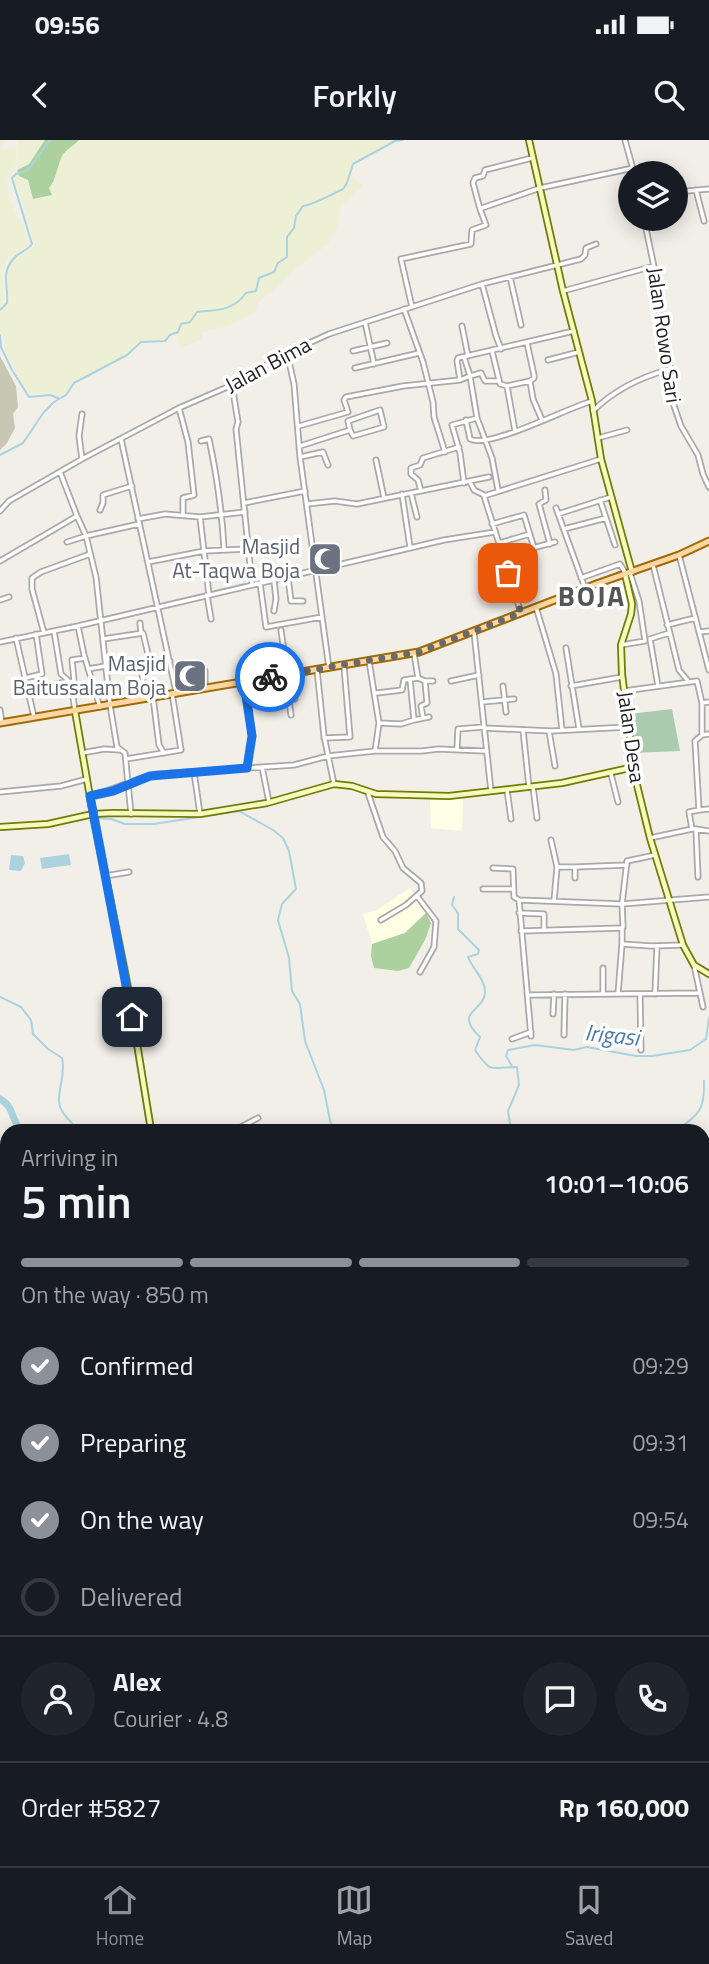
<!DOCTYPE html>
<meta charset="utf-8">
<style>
body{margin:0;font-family:"Titillium Web",sans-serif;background:#20242c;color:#f1f3f6;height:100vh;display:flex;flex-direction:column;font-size:26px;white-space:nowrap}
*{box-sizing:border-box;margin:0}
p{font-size:23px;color:#9ea1a6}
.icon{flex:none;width:38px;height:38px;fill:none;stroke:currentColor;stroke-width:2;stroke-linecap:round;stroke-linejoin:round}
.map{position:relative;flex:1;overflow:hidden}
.side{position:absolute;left:0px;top:984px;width:710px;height:744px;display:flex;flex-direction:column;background:#171b24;border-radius:21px 21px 0 0;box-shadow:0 4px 18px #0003}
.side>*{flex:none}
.tools{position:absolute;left:618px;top:21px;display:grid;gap:14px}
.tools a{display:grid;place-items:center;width:70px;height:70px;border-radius:50%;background:#171b24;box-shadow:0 4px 18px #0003;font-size:35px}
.pin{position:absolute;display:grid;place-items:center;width:60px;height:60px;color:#fff;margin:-30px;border-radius:14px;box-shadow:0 4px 10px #0006}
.courier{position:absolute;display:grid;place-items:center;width:70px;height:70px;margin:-35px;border:5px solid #1a73e8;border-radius:50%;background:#fff;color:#222;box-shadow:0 2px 9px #0007}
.headline em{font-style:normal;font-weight:600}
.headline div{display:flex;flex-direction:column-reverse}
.headline{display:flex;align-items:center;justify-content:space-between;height:119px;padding:0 21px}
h1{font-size:46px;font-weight:600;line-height:52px}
.bar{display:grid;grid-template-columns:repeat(4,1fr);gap:10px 7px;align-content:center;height:84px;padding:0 21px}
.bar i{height:9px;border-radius:5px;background:#363941}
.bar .on{background:#8c9099}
.bar p{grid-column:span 4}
.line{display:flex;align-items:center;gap:18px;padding:0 21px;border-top:2px solid #363941}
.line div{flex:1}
.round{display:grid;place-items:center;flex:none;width:74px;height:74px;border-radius:37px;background:#20242c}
ol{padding:0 21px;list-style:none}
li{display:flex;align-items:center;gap:21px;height:77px}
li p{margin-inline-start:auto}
li .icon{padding:7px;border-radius:50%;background:#8c9099;color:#fff;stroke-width:4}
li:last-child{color:#9ea1a6}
li i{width:38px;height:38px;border:4px solid #363941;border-radius:50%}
.status{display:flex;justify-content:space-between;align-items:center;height:49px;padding:0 35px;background:#171b24;direction:ltr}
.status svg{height:19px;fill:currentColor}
header{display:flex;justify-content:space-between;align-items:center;height:91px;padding:0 21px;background:#171b24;font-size:32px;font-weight:600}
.tabs{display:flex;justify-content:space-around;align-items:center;height:98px;border-top:2px solid #363941;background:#171b24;font-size:19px;color:#9ea1a6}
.tabs a{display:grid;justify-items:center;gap:4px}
.tabs .on{color:#8c9099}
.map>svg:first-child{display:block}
</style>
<div class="status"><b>09:56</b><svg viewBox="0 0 49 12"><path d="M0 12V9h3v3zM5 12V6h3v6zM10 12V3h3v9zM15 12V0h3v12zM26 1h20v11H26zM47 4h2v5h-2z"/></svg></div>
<header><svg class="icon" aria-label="back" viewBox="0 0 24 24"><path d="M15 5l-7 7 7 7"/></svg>Forkly<svg class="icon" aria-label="search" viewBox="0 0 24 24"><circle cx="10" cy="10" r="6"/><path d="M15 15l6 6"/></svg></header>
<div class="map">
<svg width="709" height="1726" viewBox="0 0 709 1726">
<rect width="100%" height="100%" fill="#f2efe9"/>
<path fill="#ffffe5" d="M 463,659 L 462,691 L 431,688 L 430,660 Z
M 410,748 L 415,755 L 416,760 L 426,773 L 405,793 L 372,804 L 363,774 L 377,770 Z"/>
<path fill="#c7c7b4" d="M 0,216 L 16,246 L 18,267 L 13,274 L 15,288 L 7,303 L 0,310 Z"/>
<path fill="#eef0d5" d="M 0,0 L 4,0 L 5,2 L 2,9 L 17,8 L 15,29 L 7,38 L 9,54 L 15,74 L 25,87 L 29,105 L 8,118 L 2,134 L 5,158 L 0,168 Z
M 18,0 L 45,0 L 29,24 L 18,28 Z
M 79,0 L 404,0 L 395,2 L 353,25 L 351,35 L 363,46 L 340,67 L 337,89 L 327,105 L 296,128 L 281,144 L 258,163 L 255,173 L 230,185 L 201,193 L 203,199 L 180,208 L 176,193 L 170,195 L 165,200 L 141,201 L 119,219 L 73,242 L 68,247 L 66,255 L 59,258 L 50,253 L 31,255 L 26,250 L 6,214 L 4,200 L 0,193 L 0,172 L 10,160 L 7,142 L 10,120 L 30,110 L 34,103 L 19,51 L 12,37 L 18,34 L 24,37 L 28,40 L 29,51 L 51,54 L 49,48 L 55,42 L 55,31 L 63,14 Z"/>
<path fill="#add19e" d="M 45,0 L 79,0 C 74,6 66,9 62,16 C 57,27 56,40 49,48 L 52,55 L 33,59 L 28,40 L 19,36 L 17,30 L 29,24 Z
M 426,773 L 431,783 L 425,800 L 409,828 L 398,831 L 374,828 L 371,816 L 372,804 L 405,793 Z"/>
<path fill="#aacbaf" d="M 672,569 L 680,611 L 633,613 L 629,574 Z"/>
<path fill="#aad3df" d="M 69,714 L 71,725 L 42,729 L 40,718 Z
M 11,715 L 23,716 L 25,723 L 21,731 L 9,730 Z"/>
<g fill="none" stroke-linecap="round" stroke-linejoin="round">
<path stroke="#aad3df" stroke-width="2" d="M 0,170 L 7,163 C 9,146 0,134 14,118 C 19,112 27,111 32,104 L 12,38 L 16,34 L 28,30 L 50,0
M 0,195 L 1,207 L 12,230 L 29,257 L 50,255 L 58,258
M 0,315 L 23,303 L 44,272 L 54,262 L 66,255 L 74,243 L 127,215 L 141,202 L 165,201 L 170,195 L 178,192 L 181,184 L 190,182 L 197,172 C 217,170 233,171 246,153 L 256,151 L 259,138 L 274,132 L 278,123 L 287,117 L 287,97 L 294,88 L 296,76 L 303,66 C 310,66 335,53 343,49 L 347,43 L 353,24 L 395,1 L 403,0
M 90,678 L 123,839 L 148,990
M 0,690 L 37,687
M 109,734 L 98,678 L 111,679 L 125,684 L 154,684 L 239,671 L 273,690 L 283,698 L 289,711 L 296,749 L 282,764 L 278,780 L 289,818 L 292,851 L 300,864 L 305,901 L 324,950 L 332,990
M 109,737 L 128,830 L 154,990
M 454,757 L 452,765 L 458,773 L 458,789 L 479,810 L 478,814 L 468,817 C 472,828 485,839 485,851 C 486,872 452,870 480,897 L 475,910 C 492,935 491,927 517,927 L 519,945 L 508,971 L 511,990
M 0,857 L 21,867 L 31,880 L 33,894 L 48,909 L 62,918 C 66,934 58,948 59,962 C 60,974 72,981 77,990
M 512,926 L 506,916 L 508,910 L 535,905 L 574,910 L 587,907 L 636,916 L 652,916 L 690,910 L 706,899 L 709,878
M 677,990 C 699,975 705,969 704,941
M 704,1060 L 709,1060
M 407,1720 L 407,1726"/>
<path stroke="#aad3df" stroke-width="7" d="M 0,959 C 14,966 11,980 21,990
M 0,1387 L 7,1386"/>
<g stroke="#a9a9a9" stroke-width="7">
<path id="street" d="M 625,0 L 634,33
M 696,50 L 704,81
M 676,52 L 709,49
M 480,69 L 473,43 L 475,38 L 483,36 L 485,30 L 532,18
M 644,79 L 657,141 L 661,200 L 670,226 L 672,260 L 681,286 L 698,315 L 703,334 L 709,347
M 510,137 L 521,185
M 482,144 L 496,196 L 501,209
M 563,151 L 654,126
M 412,167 L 401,119 L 471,104 L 472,90 L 486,85 L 480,69 L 482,68 L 540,48 L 633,28
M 404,169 L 423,222 L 433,262 L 434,277 L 445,312
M 365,182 L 374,224
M 462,186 L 468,216
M 527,203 L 534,235 L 534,238 L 530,241 L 533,259 L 542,280
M 353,211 L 387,203
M 492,211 L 500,244 L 507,246 L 530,241
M 287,213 L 294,244 L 300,317 L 329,528
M 464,217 L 470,236 L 481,233 L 485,241 L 498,241
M 548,220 L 579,212
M 355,228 L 419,213
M 460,240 L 457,221 L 458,218 L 574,191
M 232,245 L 238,282 L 236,289 L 252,444
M 507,246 L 515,291
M 179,268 L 188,302 L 194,355 L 183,358 L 183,375
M 593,271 C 614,250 641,237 670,229
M 466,280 L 470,299 C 489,309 567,268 592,261
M 299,286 L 348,272 L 344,260 L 346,257 L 403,246 L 460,240 L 470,236 L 477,278 L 492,318 L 498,350
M 598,298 L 627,290
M 121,299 L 176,552
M 201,301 L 209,299 C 217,336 222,372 224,409
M 300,306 L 350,290 L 348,281 L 380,270 L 384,287 L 353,296 L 350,290
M 300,317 L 323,312 L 328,325
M 82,319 L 79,296 L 82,274
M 376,320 L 384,358
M 470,342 L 474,350 L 484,355
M 464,343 L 460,313 L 452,285 L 477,278
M 545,350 L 546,360 L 539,364 L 550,404
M 421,351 L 418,340 L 411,334 L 411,328 L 420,325 L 423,318 L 459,307
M 411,353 L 417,377
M 402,354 L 410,407
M 600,360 L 615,405
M 244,363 L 305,351
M 307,364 L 335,361 L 357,364 L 489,337
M 556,368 L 585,448
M 100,370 L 103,363 L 103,355 L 132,346
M 0,371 L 9,361 L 82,319 L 179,268 L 232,245 L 287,213 L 329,194 L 482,144 L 581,119 L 585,115 L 586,108 L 596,104
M 558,374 L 611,357
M 200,377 L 209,455
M 138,379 L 165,374 L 200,377 L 245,372
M 492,384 L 524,375 L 534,408
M 564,389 L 606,378
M 67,402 L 86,396 L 77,376
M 499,403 L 530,394
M 204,411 L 247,409
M 679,415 L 709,530
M 503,416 L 555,402
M 0,421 L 77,376 L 60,332
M 148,422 L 204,411
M 653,425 L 679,530 L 688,541
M 288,438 L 291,461 L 303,461
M 581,438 L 620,424 L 626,434
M 260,443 L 266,487 L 322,477
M 207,455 L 211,479
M 0,460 L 9,457
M 536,467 L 556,534 L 562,590
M 274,471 L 276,459 L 274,441
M 521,473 L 484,356 L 601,319
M 140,483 L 141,493
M 667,485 L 695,478
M 78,486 L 84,515 L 100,567
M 281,490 L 287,534
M 54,491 L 61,534 L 71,543 L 75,571
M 474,492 L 491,651
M 699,492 L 709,491
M 44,493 L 32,449 L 32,438 L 41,432 L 90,414
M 16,498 L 34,577
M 103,499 L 143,493 L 148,514 L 147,524
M 0,502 L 78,486 L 444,400 L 495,392
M 621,505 L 645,501 L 639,461 L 630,433
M 566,508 L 579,589
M 414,513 L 418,538 L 425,541 L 427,563 L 421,566 L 423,578
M 369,521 L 379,583 L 375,611
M 141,526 L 145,558
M 88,529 L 105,526
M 106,529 L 170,521
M 317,530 L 324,596 L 334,644
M 205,531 L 205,547
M 281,535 L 286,561 L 295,559 L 292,534
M 26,538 L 42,534 L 36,494
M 244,541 L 252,596 L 247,628
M 425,541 L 433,541
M 451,541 L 479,535
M 71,543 L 74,540 L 72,520 L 85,518
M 503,546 L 506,572
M 571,546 L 622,537
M 658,546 L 650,499 L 669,493
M 28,549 L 67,542
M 624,551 L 697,541 L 702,563
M 377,553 L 402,550 L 404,540 L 418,538
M 153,557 L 159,605 L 164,613
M 289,561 L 291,575
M 482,562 L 514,559
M 0,570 L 2,583
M 414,580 L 429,577
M 379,583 L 401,584 L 414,580 L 410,539
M 484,588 L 551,591 L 628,587
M 523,590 L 529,647
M 549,591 L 555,626
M 702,595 L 702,563 L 709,562
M 324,598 L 350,597 L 344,526
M 457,609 L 458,589 L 484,587
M 82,613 L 104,609 L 120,610
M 126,619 L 181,610 L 172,553
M 262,627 L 269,662
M 194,632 L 200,674
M 611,634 L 618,662
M 533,647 L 537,678
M 507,650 L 511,679
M 0,652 L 61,646 L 87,639
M 368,653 L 383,697 L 395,711 L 403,728 L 421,743 L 422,751 L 406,765 L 381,780
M 90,655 C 114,651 134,638 157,634 L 294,625 L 328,616 L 375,611 L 422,611 L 438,609 L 485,611
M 699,670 L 709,669
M 131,674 L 125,613 L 117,607 L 110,565 L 96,437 L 86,396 L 139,384
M 696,689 L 692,689 L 689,672 L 699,670 L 695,601 L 702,595 L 709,594
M 650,698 L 692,689
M 551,700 L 557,727 L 554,761
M 557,727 L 575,727 L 575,738
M 575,727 L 627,725
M 493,728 L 513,729 L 514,757 L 519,760 L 531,896
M 105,736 L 129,732
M 698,737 L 696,689 L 709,691
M 483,749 L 513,749
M 417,756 L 436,781 L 434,807 L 420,832
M 519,760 L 622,764 L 709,757
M 519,773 L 544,774 L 544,789
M 623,787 L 622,764 L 627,721 L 655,715
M 521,791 L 622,788 L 622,804 L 651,806 L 683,805
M 694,825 L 703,867
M 603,854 L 603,828
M 618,854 L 622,804
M 640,854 L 641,910
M 655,854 L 657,806
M 529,855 L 699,853
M 553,874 L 554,854
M 564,895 L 565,854
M 512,899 L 531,892
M 235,990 L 258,978
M 708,1083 L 709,1085
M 704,1106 L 709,1101
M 704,1325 L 709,1322
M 704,1428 L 709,1412
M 0,1462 L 7,1458
M 704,1471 L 709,1472
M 0,1485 L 7,1515
M 704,1526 L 709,1565
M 704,1593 L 709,1592
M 0,1611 L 7,1630
M 0,1636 L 7,1633
M 0,1652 L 7,1650
M 0,1689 L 7,1686
M 706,1708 L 705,1630 L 709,1622
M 279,1720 L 281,1726
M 362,1720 L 364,1726
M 439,1720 L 440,1726
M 510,1720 L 512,1726
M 212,1726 L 224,1720
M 341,1726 L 343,1720
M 678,1726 L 679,1720"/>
</g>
<g stroke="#707d05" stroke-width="8">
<path id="secondary" d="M 529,0 L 563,151 L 592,261 L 601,319 L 632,432
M 625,434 L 632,464 L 631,474 L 621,505 L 622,534 L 635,637 L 650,698 L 683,805 L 694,825 L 709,834
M 75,571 L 93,674 L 128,848 L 151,990
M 0,687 L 48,684 L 93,674 L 113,673 L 200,674 L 267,663 L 334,644 L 352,646 L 376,654 L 449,656 L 562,643 L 634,627
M 704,1115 L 709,1110
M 704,1397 L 709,1402
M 0,1536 L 7,1533"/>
</g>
<g stroke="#a06b00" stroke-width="9">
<path id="primary" d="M 0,583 L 419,512 L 599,443 L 679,415 L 709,401"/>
</g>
<use href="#street" stroke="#fff" stroke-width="3.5"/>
<use href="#secondary" stroke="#f7fabf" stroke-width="4.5"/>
<use href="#primary" stroke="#fcd6a4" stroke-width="5"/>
</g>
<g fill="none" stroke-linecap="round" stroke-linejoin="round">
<path stroke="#6b6a68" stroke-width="7" stroke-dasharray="0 12.6" d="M 270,537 L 419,512 L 521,473 L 508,433"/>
<path stroke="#1a73e8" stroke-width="9" d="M 132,877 L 90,656 L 113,651 L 150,636 L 247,628 L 252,596 L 244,541 L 270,537"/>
</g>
<defs>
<g id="mosque-square" transform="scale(1.75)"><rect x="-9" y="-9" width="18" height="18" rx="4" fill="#6b7280" stroke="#fff"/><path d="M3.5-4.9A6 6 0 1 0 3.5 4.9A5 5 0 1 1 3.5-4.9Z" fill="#fff"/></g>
</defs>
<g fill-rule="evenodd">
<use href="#mosque-square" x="325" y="419"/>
<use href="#mosque-square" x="190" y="536"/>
</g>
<g text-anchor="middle" stroke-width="7" stroke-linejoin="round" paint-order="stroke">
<g font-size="21" fill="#222" stroke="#fff">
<text transform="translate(664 195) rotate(82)" y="7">Jalan Rowo Sari</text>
<text transform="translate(268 225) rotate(-28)" y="7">Jalan Bima</text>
<text transform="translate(631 597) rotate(82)" y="7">Jalan Desa</text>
</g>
<g font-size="21" fill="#5b616d" stroke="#fff" text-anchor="end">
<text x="300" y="414">Masjid<tspan x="300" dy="24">At-Taqwa Boja</tspan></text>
<text x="166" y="531">Masjid<tspan x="166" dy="24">Baitussalam Boja</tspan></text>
</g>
<g font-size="23" font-style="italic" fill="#4a7aab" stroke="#fff">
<text transform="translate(612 895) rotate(6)" y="8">Irigasi</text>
</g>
<g font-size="28" font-weight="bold" letter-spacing="2" fill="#555" stroke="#fff">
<text x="592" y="466">BOJA</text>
</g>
</g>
</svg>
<div class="tools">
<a><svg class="icon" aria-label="layers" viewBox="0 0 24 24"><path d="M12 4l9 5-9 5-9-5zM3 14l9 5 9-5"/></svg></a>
</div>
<div class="pin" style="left:508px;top:433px;background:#ea580c"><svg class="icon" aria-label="bag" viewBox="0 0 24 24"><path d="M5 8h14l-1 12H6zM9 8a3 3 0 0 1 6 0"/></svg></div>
<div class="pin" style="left:132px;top:877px;background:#1f2937"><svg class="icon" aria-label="home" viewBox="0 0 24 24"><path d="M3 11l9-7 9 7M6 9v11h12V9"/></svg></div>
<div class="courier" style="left:270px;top:537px"><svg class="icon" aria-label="bike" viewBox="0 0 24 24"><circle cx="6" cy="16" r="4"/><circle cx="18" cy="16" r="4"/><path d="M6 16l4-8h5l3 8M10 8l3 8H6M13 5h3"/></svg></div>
<section class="side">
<div class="headline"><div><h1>5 min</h1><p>Arriving in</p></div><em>10:01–10:06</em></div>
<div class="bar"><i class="on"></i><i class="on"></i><i class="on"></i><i></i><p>On the way · 850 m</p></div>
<ol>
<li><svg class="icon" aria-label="check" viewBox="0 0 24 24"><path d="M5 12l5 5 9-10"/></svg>Confirmed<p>09:29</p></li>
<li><svg class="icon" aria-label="check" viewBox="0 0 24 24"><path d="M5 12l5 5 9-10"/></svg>Preparing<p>09:31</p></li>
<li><svg class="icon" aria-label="check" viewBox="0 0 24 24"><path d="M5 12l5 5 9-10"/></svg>On the way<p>09:54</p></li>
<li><i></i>Delivered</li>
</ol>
<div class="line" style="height:126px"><a class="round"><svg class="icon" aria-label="person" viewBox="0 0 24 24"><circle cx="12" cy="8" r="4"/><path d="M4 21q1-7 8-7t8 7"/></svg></a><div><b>Alex</b><p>Courier · 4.8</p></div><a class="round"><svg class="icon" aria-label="chat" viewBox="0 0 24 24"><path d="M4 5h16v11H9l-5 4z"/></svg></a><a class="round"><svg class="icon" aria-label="phone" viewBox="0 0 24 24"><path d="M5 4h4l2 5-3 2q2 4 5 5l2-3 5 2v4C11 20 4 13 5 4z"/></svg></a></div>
<div class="line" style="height:91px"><div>Order #5827</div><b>Rp 160,000</b></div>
</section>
</div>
<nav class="tabs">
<a class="on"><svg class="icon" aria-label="home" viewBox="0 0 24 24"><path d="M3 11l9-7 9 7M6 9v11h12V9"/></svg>Home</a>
<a><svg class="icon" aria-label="map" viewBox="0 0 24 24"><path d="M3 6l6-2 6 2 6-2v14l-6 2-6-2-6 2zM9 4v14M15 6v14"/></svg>Map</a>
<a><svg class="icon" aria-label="saved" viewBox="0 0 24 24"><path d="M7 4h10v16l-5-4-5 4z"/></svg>Saved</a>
</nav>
